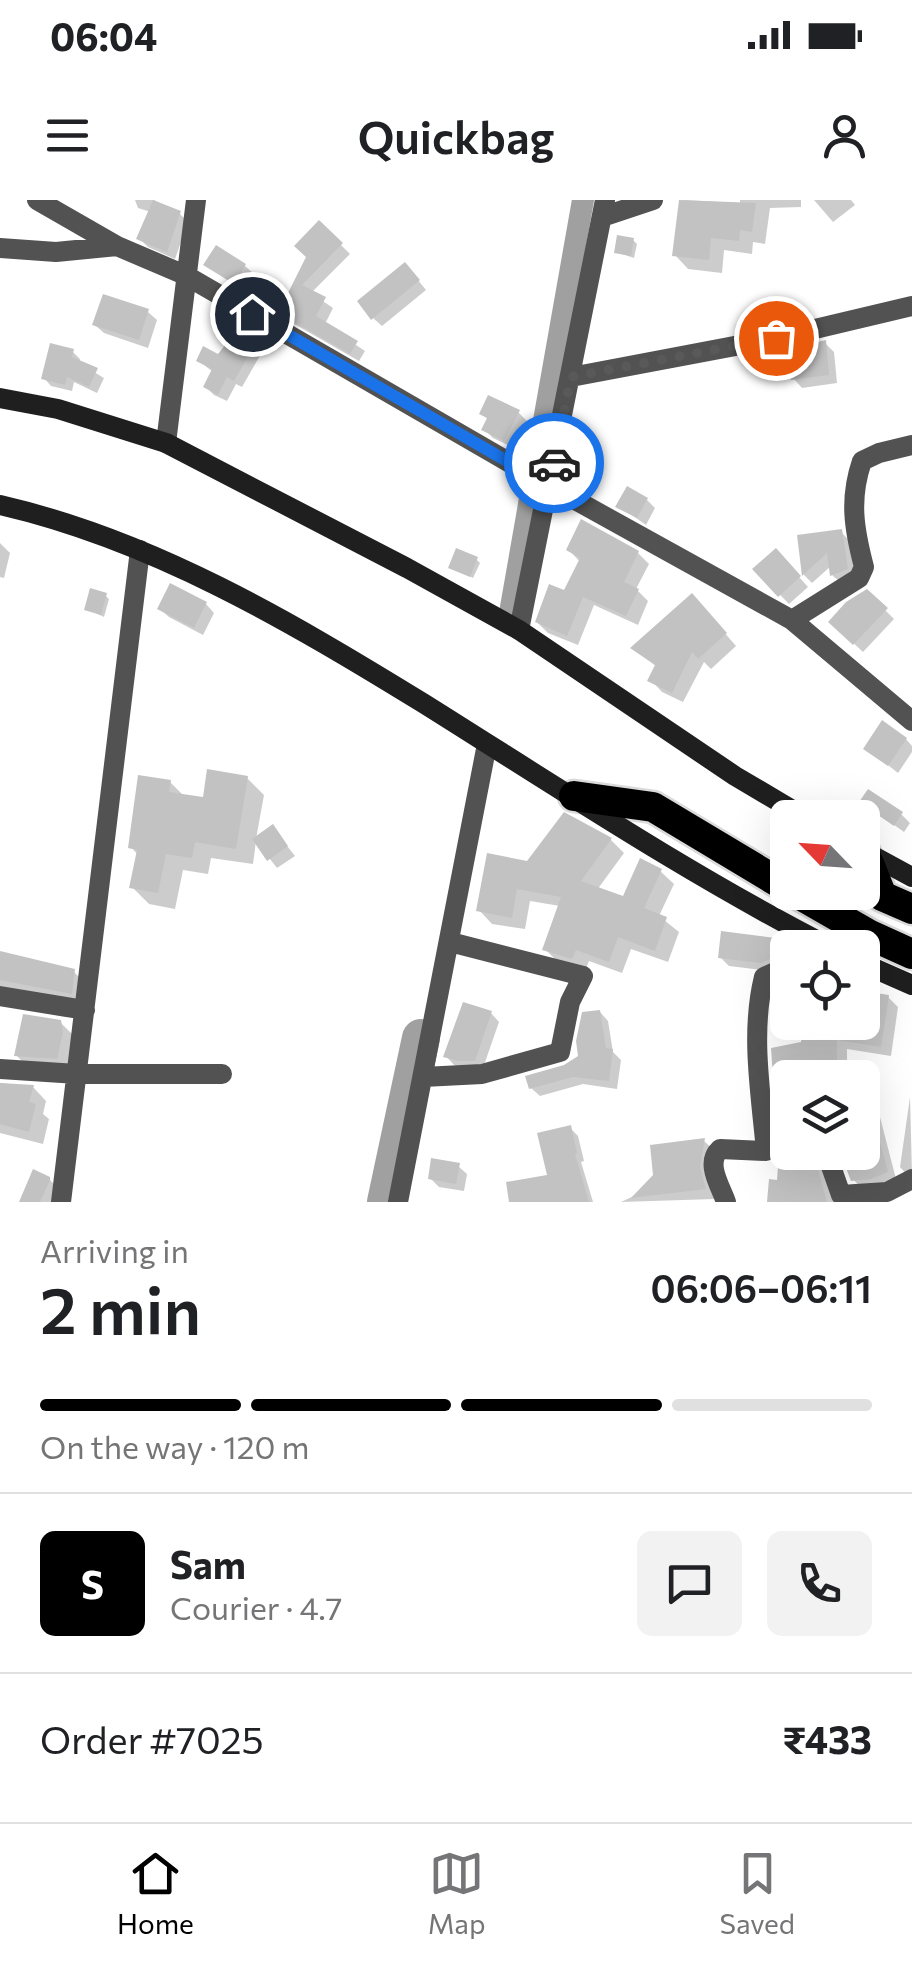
<!DOCTYPE html>
<meta charset="utf-8">
<style>
body{margin:0;font-family:Commissioner,sans-serif;background:#f2f2f2;color:#202124;height:100vh;display:flex;flex-direction:column;font-size:38px;white-space:nowrap}
*{box-sizing:border-box;margin:0}
p{font-size:32px;color:#757577}
.icon{flex:none;width:55px;height:55px;fill:none;stroke:currentColor;stroke-width:2;stroke-linecap:round;stroke-linejoin:round}
.map{position:relative;height:1002px;overflow:hidden}
.side{display:flex;flex-direction:column;background:#fff;flex:1}
.side>*{flex:none}
.needle{width:65px;rotate:295deg}
.fabs{position:absolute;left:770px;top:600px;display:grid;gap:20px}
.fabs a{display:grid;place-items:center;width:110px;height:110px;border-radius:15px;background:#fff;box-shadow:0 10px 40px #0002;font-size:50px}
.pin{position:absolute;display:grid;place-items:center;width:85px;height:85px;color:#fff;margin:-42px;border:5px solid #fff;border-radius:50%;box-shadow:0 2px 10px #0007}
.courier{position:absolute;display:grid;place-items:center;width:100px;height:100px;margin:-50px;border:8px solid #1a73e8;border-radius:50%;background:#fff;color:#222;box-shadow:0 2px 12px #0007}
.head em{font-style:normal;font-weight:600}
.head div{display:flex;flex-direction:column-reverse}
.head{display:flex;align-items:center;justify-content:space-between;height:170px;padding:0 40px}
h1{font-size:65px;font-weight:600;line-height:75px}
.bar{display:grid;grid-template-columns:repeat(4,1fr);gap:15px 10px;align-content:center;height:120px;padding:0 40px}
.bar i{height:12px;border-radius:8px;background:#e0e0e0}
.bar .current{background:#000}
.bar p{grid-column:span 4}
.line{display:flex;align-items:center;gap:25px;padding:0 40px;border-top:2px solid #e0e0e0}
.line div{flex:1}
.round{display:grid;place-items:center;flex:none;width:105px;height:105px;border-radius:15px;background:#f2f2f2}
.status{display:flex;justify-content:space-between;align-items:center;height:70px;padding:0 50px;background:#fff;direction:ltr}
.status svg{height:28px;fill:currentColor}
header{display:flex;justify-content:space-between;align-items:center;height:130px;padding:0 40px;background:#fff;font-size:45px;font-weight:600}
.dock{display:flex;justify-content:space-around;align-items:center;height:140px;border-top:2px solid #e0e0e0;background:#fff;font-size:28px;color:#757577}
.dock a{display:grid;justify-items:center;gap:5px}
.dock .current{color:#000}
.map>svg:first-child{display:block}
</style>
<div class="status"><b>06:04</b><svg viewBox="0 0 49 12"><path d="M0 12V9h3v3zM5 12V6h3v6zM10 12V3h3v9zM15 12V0h3v12zM26 1h20v11H26zM47 4h2v5h-2z"/></svg></div>
<header><svg class="icon" aria-label="menu" viewBox="0 0 24 24"><path d="M4 6h16M4 12h16M4 18h16"/></svg>Quickbag<svg class="icon" aria-label="person" viewBox="0 0 24 24"><circle cx="12" cy="8" r="4"/><path d="M4 21q1-7 8-7t8 7"/></svg></header>
<div class="map">
<svg width="912" height="1002" viewBox="0 0 912 1002">
<rect width="100%" height="100%" fill="#fff"/>
<path fill="#0003" d="M 135,0 L 154,0 L 179,13 L 188,22 L 175,59 L 148,47 L 139,38 L 151,12 L 138,8 Z
M 682,0 L 740,3 L 740,0 L 801,0 L 801,7 L 770,8 L 765,44 L 753,42 L 752,54 L 724,50 L 722,73 L 688,69 L 675,55 Z
M 814,0 L 851,0 L 855,5 L 833,22 Z
M 319,23 L 350,54 L 311,93 L 333,108 L 325,124 L 365,151 L 359,161 L 289,121 L 281,112 L 309,57 Z
M 633,40 L 637,44 L 634,58 L 616,52 Z
M 206,65 L 245,66 L 254,74 L 243,91 Z
M 413,74 L 426,90 L 382,126 L 373,118 Z
M 148,112 L 157,120 L 148,148 L 104,133 L 95,125 Z
M 253,138 L 262,147 L 262,152 L 242,187 L 236,184 L 227,201 L 214,195 L 206,187 L 213,172 L 199,161 L 219,157 Z
M 825,143 L 834,152 L 837,183 L 802,188 L 794,179 Z
M 73,152 L 80,159 L 79,163 L 104,178 L 97,193 L 74,182 L 72,191 L 51,186 L 44,178 Z
M 518,212 L 527,221 L 514,248 L 493,238 L 484,229 L 489,220 L 482,213 Z
M 647,300 L 655,308 L 646,325 L 619,306 Z
M 841,332 L 850,341 L 856,377 L 841,383 L 832,375 L 831,366 L 812,383 L 804,375 L 800,337 Z
M 0,343 L 10,353 L 4,378 L 0,377 Z
M 569,350 L 638,353 L 649,364 L 636,389 L 648,401 L 638,425 L 594,405 L 578,445 L 548,433 L 537,422 L 566,394 L 580,362 Z
M 476,359 L 480,363 L 473,378 L 451,367 Z
M 784,360 L 808,387 L 789,404 L 755,369 Z
M 867,392 L 894,419 L 863,452 L 831,422 Z
M 106,396 L 109,399 L 104,417 L 87,409 Z
M 206,404 L 214,413 L 203,435 L 169,417 L 160,409 Z
M 703,408 L 736,446 L 711,469 L 704,462 L 683,502 L 662,492 L 651,480 L 657,467 L 634,448 Z
M 906,539 L 912,546 L 912,552 L 898,573 L 866,548 Z
M 247,578 L 264,595 L 256,639 L 273,628 L 295,656 L 277,668 L 256,641 L 253,664 L 211,658 L 208,674 L 183,670 L 175,709 L 149,704 L 132,687 L 138,655 L 131,647 L 170,582 L 184,596 L 205,600 Z
M 862,602 L 901,614 L 910,623 L 904,632 Z
M 565,615 L 611,640 L 624,653 L 597,690 L 625,699 L 660,671 L 674,684 L 659,716 L 679,732 L 668,762 L 631,749 L 622,773 L 589,761 L 585,771 L 558,762 L 545,749 L 560,706 L 530,701 L 525,729 L 492,724 L 479,710 L 529,664 Z
M 774,740 L 783,749 L 780,767 L 771,771 L 729,766 L 720,757 Z
M 0,754 L 74,772 L 86,784 L 84,805 L 0,787 Z
M 888,797 L 898,807 L 891,856 L 847,849 L 847,878 L 788,878 L 788,952 L 829,952 L 822,962 L 834,1002 L 770,1002 L 779,983 L 782,950 L 783,919 L 779,915 L 774,850 L 804,844 L 862,822 Z
M 600,812 L 608,821 L 613,852 L 621,860 L 617,889 L 583,884 L 540,896 L 531,888 L 581,857 Z
M 491,813 L 499,822 L 483,868 L 469,869 L 454,865 L 446,856 Z
M 60,822 L 74,836 L 70,871 L 30,869 L 16,855 Z
M 0,883 L 33,887 L 46,901 L 43,914 L 49,919 L 43,944 L 0,933 Z
M 910,897 L 912,974 L 908,976 L 900,967 Z
M 869,906 L 880,917 L 897,983 L 863,990 L 853,979 L 842,952 L 862,952 Z
M 570,928 L 578,936 L 584,961 L 581,962 L 593,1002 L 512,1002 L 550,977 Z
M 704,941 L 715,951 L 715,999 L 621,1002 L 638,994 Z
M 458,966 L 467,974 L 464,991 L 439,987 L 430,978 Z
M 49,979 L 58,988 L 52,1002 L 21,1002 Z"/>
<g fill="none" stroke-linecap="round" stroke-linejoin="round">
<path stroke="#a0a0a0" stroke-width="22" d="M 536,266 L 583,0
M 510,413 L 531,293"/>
<path stroke="#a0a0a0" stroke-width="38" d="M 386,1002 L 421,838"/>
</g>
<path fill="#c2c2c2" d="M 153,0 L 181,11 L 167,52 L 136,39 Z
M 679,0 L 756,3 L 752,32 L 740,30 L 739,41 L 711,38 L 709,60 L 672,56 Z
M 319,20 L 343,43 L 302,85 L 326,97 L 316,116 L 358,141 L 350,154 L 278,113 L 306,57 L 294,46 Z
M 617,35 L 634,38 L 631,56 L 614,53 Z
M 216,45 L 246,64 L 234,84 L 203,65 Z
M 405,62 L 420,80 L 371,120 L 357,101 Z
M 103,94 L 149,109 L 139,140 L 92,125 Z
M 241,125 L 258,139 L 234,181 L 227,177 L 218,195 L 203,187 L 212,169 L 196,161 L 203,146 L 218,154 Z
M 826,140 L 829,175 L 791,180 L 784,150 Z
M 50,143 L 74,149 L 72,157 L 98,168 L 89,187 L 67,177 L 65,185 L 41,179 Z
M 488,195 L 520,210 L 504,241 L 481,230 L 487,218 L 479,214 Z
M 627,286 L 648,298 L 637,318 L 615,307 Z
M 581,319 L 639,351 L 624,382 L 639,389 L 626,416 L 583,397 L 567,436 L 535,422 L 549,384 L 564,390 L 580,358 L 566,350 Z
M 842,329 L 848,369 L 830,376 L 827,353 L 802,376 L 797,335 Z
M 456,348 L 478,357 L 470,377 L 448,368 Z
M 776,348 L 801,376 L 778,397 L 752,369 Z
M 170,383 L 207,402 L 194,428 L 157,409 Z
M 90,388 L 107,393 L 101,415 L 84,410 Z
M 867,389 L 888,408 L 853,445 L 828,422 L 846,402 Z
M 692,393 L 727,433 L 698,459 L 692,452 L 672,493 L 647,481 L 655,465 L 630,448 Z
M 882,520 L 907,538 L 888,566 L 863,549 Z
M 207,569 L 248,576 L 236,649 L 195,642 L 192,658 L 166,654 L 158,693 L 129,688 L 137,650 L 128,648 L 138,575 L 171,580 L 169,592 L 203,597 Z
M 868,589 L 903,612 L 894,626 L 859,602 Z
M 564,612 L 612,638 L 581,681 L 623,696 L 640,658 L 662,669 L 644,708 L 667,717 L 655,751 L 618,737 L 609,762 L 576,750 L 572,759 L 542,750 L 561,697 L 517,689 L 512,718 L 476,711 L 487,653 L 527,661 Z
M 273,624 L 288,646 L 267,661 L 252,639 Z
M 721,731 L 775,738 L 772,758 L 761,763 L 718,758 Z
M 0,751 L 75,769 L 72,794 L 0,780 Z
M 862,791 L 889,795 L 881,847 L 837,840 L 837,878 L 788,878 L 788,890 L 774,892 L 771,848 L 801,842 L 804,822 L 862,822 Z
M 463,802 L 492,811 L 475,861 L 458,861 L 443,857 Z
M 600,810 L 606,848 L 613,849 L 609,881 L 573,877 L 529,889 L 525,876 L 564,865 L 578,856 L 576,841 L 582,812 Z
M 23,814 L 61,820 L 63,832 L 57,859 L 14,856 Z
M 0,883 L 34,885 L 29,902 L 36,904 L 29,932 L 0,924 Z
M 868,897 L 888,972 L 871,979 L 851,981 L 841,955 L 862,952 L 862,898 Z
M 571,925 L 577,953 L 575,954 L 589,1002 L 509,1002 L 506,982 L 547,975 L 537,933 Z
M 705,938 L 700,967 L 706,989 L 631,998 L 653,975 L 650,945 Z
M 779,952 L 813,952 L 827,1002 L 767,1002 L 769,979 L 777,980 Z
M 431,958 L 460,963 L 456,984 L 428,979 Z
M 33,969 L 50,977 L 50,980 L 40,1002 L 19,1002 Z"/>
<g fill="none" stroke-linecap="round" stroke-linejoin="round">
<g stroke="#dbdbdb" stroke-width="35">
<path id="highway" d="M 574,596 L 653,607 L 788,688
M 864,651 L 882,696 L 912,709
M 795,692 L 870,735 L 912,754"/>
</g>
<path stroke="#525252" stroke-width="20" d="M 37,0 L 117,46 L 185,75 L 550,286 L 792,420 L 912,521
M 602,17 L 653,0
M 0,48 L 56,52 L 117,46
M 571,177 L 777,138 L 912,106
M 166,243 L 196,0
M 792,420 L 859,378 L 864,367 C 854,329 849,299 862,261 L 879,253 L 912,245
M 519,430 L 605,0
M 0,796 L 85,810
M 0,869 L 77,874 L 222,874
M 423,877 L 482,874 L 560,852 L 570,802 L 583,776 L 450,742
M 826,952 L 841,995 L 887,992 L 912,979
M 61,1002 L 140,350
M 398,1002 L 487,544
M 726,1002 C 720,985 705,963 720,949 L 766,951 C 761,894 750,833 764,777 L 788,766"/>
<path stroke="#1f1f1f" stroke-width="20" d="M 0,198 L 58,209 L 166,243 L 407,368 L 519,430 L 735,576 L 806,618
M 0,305 C 153,340 291,422 423,503 C 557,587 691,676 832,748
M 864,651 L 912,677
M 862,763 L 912,785"/>
<use href="#highway" stroke="#000" stroke-width="30"/>
</g>
<g fill="none" stroke-linecap="round" stroke-linejoin="round">
<path stroke="#595959" stroke-width="10" stroke-dasharray="0 18" d="M 554,263 L 571,177 L 776,138"/>
<path stroke="#1a73e8" stroke-width="12" d="M 252,114 L 550,286 L 554,263"/>
</g>
</svg>
<div class="fabs">
<a><svg class="needle" viewBox="-14 -14 28 28"><path d="M0-13l5 13h-10z" fill="#e53935"/><path d="M0 13l5-13h-10z" fill="#757577"/></svg></a>
<a><svg class="icon" aria-label="locate" viewBox="0 0 24 24"><circle cx="12" cy="12" r="6"/><path d="M12 2v4M12 18v4M2 12h4M18 12h4"/></svg></a>
<a><svg class="icon" aria-label="layers" viewBox="0 0 24 24"><path d="M12 4l9 5-9 5-9-5zM3 14l9 5 9-5"/></svg></a>
</div>
<div class="pin" style="left:776px;top:138px;background:#ea580c"><svg class="icon" aria-label="bag" viewBox="0 0 24 24"><path d="M5 8h14l-1 12H6zM9 8a3 3 0 0 1 6 0"/></svg></div>
<div class="pin" style="left:252px;top:114px;background:#1f2937"><svg class="icon" aria-label="home" viewBox="0 0 24 24"><path d="M3 11l9-7 9 7M6 9v11h12V9"/></svg></div>
<div class="courier" style="left:554px;top:263px"><svg class="icon" aria-label="car" viewBox="0 0 24 24"><path d="M5 17H2v-5l4-1 3-4h7l3 4 3 1v5h-3M9 17h6M6 11h13"/><circle cx="7" cy="17" r="2"/><circle cx="17" cy="17" r="2"/></svg></div>
</div>
<section class="side">
<div class="head"><div><h1>2 min</h1><p>Arriving in</p></div><em>06:06–06:11</em></div>
<div class="bar"><i class="current"></i><i class="current"></i><i class="current"></i><i></i><p>On the way · 120 m</p></div>
<div class="line" style="height:180px"><b class="round" style="background:#000;color:#fff">S</b><div><b>Sam</b><p>Courier · 4.7</p></div><a class="round"><svg class="icon" aria-label="chat" viewBox="0 0 24 24"><path d="M4 5h16v11H9l-5 4z"/></svg></a><a class="round"><svg class="icon" aria-label="phone" viewBox="0 0 24 24"><path d="M5 4h4l2 5-3 2q2 4 5 5l2-3 5 2v4C11 20 4 13 5 4z"/></svg></a></div>
<div class="line" style="height:130px"><div>Order #7025</div><b>₹433</b></div>
</section>
<nav class="dock">
<a class="current"><svg class="icon" aria-label="home" viewBox="0 0 24 24"><path d="M3 11l9-7 9 7M6 9v11h12V9"/></svg>Home</a>
<a><svg class="icon" aria-label="map" viewBox="0 0 24 24"><path d="M3 6l6-2 6 2 6-2v14l-6 2-6-2-6 2zM9 4v14M15 6v14"/></svg>Map</a>
<a><svg class="icon" aria-label="saved" viewBox="0 0 24 24"><path d="M7 4h10v16l-5-4-5 4z"/></svg>Saved</a>
</nav>
